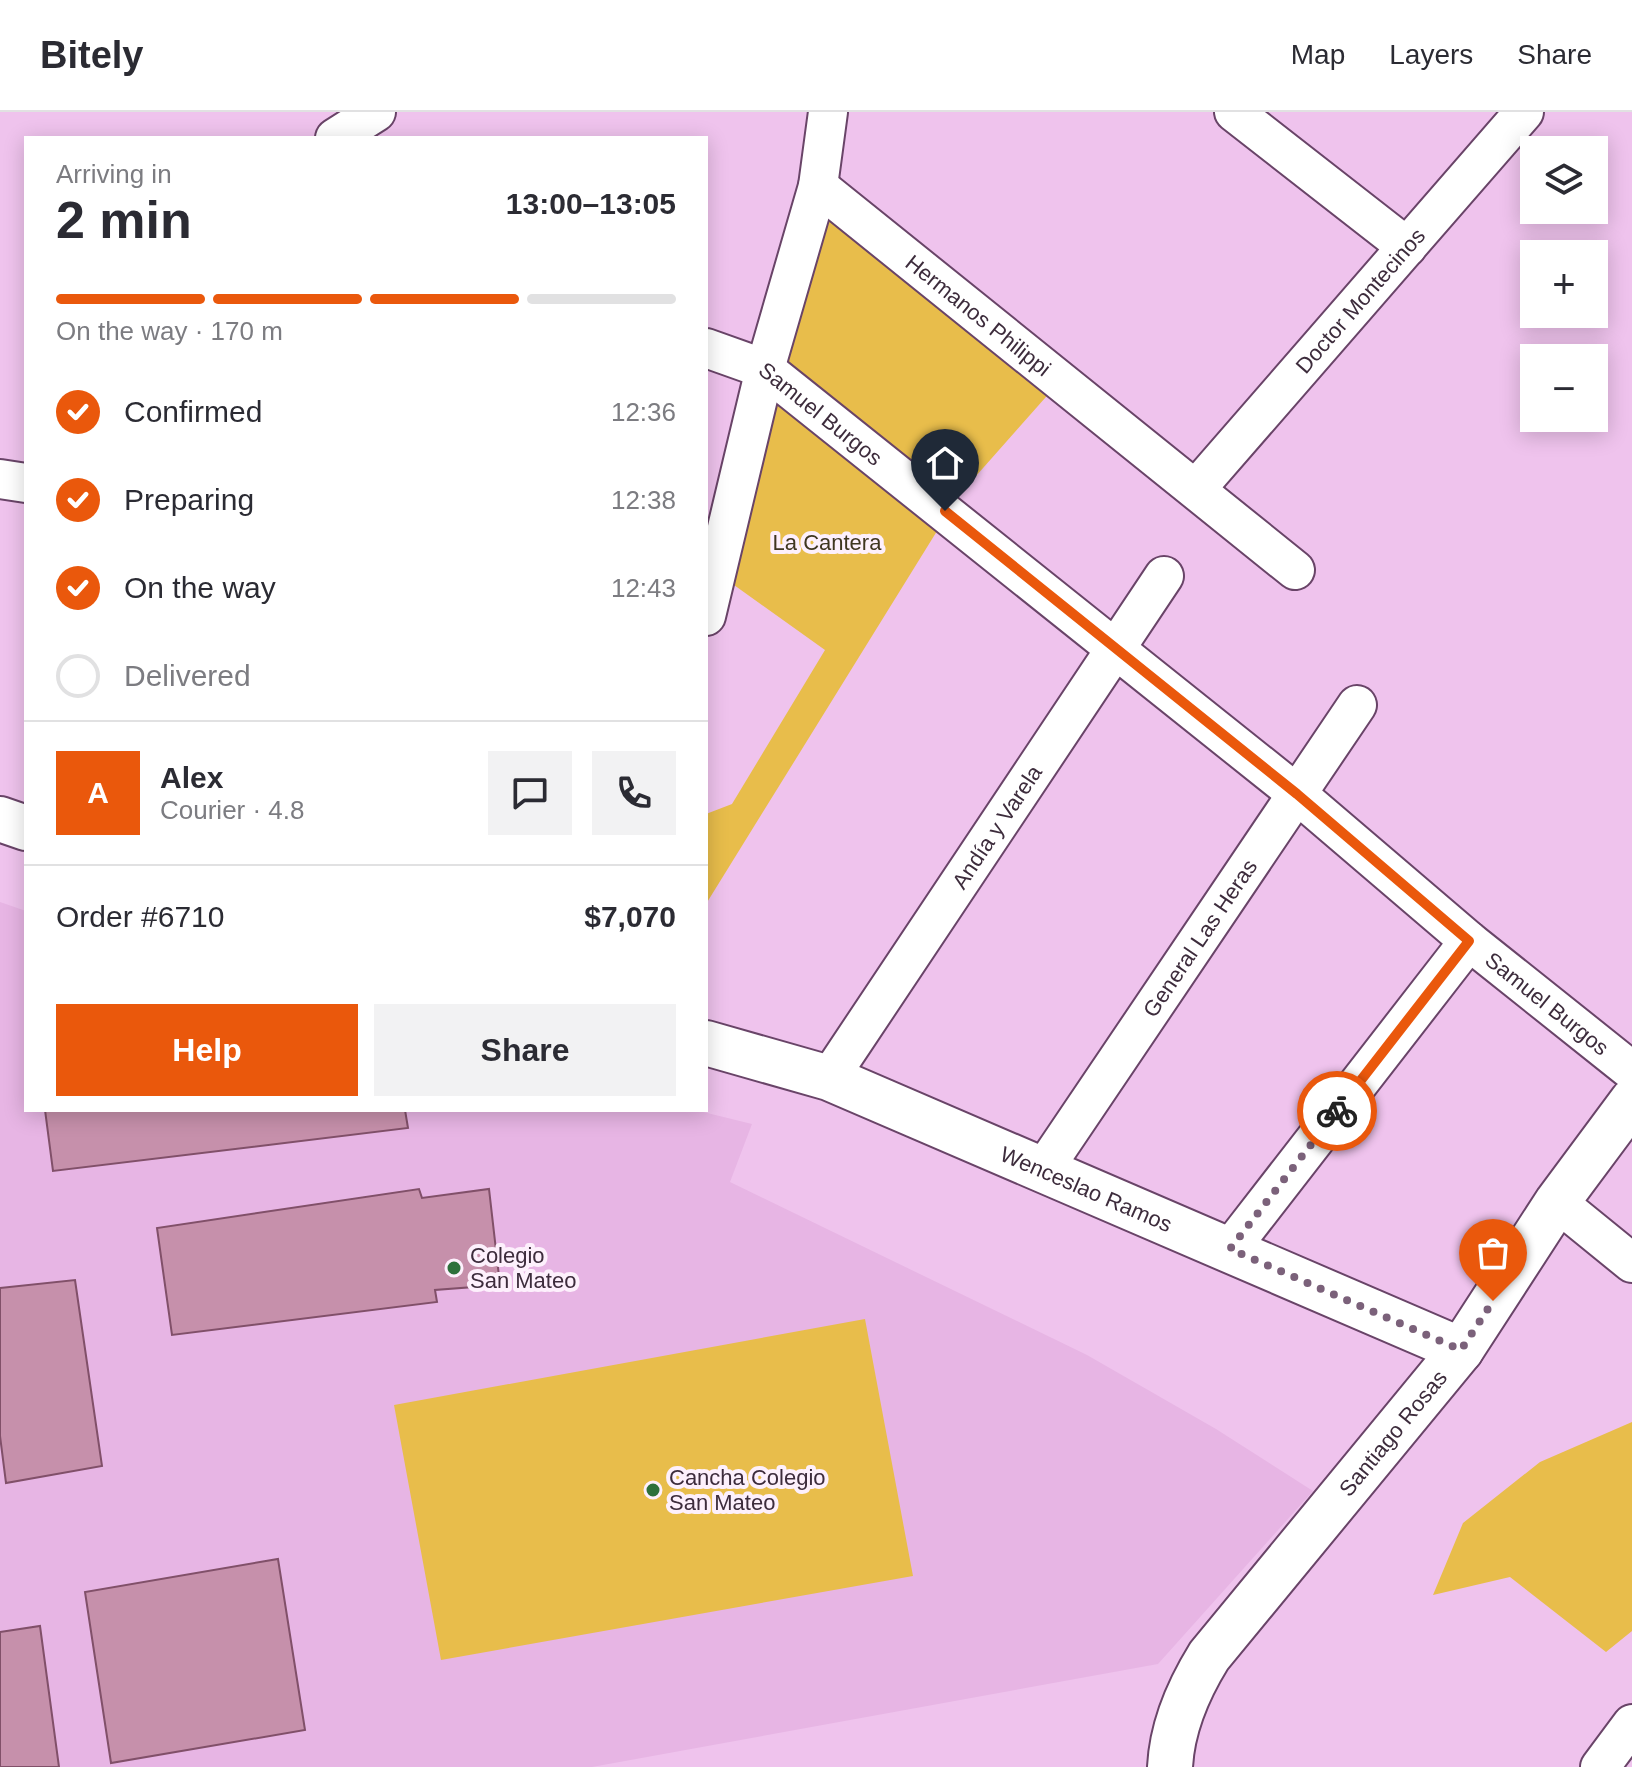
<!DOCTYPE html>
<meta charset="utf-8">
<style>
body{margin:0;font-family:Helvetica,sans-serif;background:#f2f2f3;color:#2b2b33;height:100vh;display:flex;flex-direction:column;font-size:30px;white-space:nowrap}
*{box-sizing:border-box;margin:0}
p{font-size:26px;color:#7c7c81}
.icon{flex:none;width:44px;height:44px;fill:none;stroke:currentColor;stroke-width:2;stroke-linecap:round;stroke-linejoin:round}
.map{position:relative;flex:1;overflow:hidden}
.sheet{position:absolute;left:24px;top:24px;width:684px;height:976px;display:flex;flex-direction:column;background:#fff;border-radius:0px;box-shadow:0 4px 20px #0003}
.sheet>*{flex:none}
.tools{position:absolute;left:1520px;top:24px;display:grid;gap:16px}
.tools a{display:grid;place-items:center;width:88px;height:88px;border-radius:0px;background:#fff;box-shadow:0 4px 20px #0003;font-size:40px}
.pin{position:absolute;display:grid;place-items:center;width:68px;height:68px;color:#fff;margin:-82px -34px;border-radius:50% 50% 50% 0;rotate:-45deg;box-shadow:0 0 8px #0007}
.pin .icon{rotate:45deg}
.courier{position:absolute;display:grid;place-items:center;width:80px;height:80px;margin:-40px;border:6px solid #ea580c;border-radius:50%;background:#fff;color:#222;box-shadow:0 2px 10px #0007}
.headline em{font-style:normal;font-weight:700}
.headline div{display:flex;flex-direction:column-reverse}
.headline{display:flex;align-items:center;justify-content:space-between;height:136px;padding:0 32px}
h1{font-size:52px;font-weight:700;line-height:60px}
.bar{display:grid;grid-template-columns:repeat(4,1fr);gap:12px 8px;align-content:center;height:96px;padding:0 32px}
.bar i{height:10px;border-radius:6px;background:#e1e1e2}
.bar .on{background:#ea580c}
.bar p{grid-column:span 4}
.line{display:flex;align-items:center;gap:20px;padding:0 32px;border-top:2px solid #e1e1e2}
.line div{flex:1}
.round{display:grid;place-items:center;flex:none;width:84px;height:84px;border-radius:0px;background:#f2f2f3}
ol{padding:0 32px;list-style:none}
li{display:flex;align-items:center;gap:24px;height:88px}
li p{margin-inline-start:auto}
li .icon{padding:8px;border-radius:50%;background:#ea580c;color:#fff;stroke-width:4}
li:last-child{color:#7c7c81}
li i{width:44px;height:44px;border:4px solid #e1e1e2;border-radius:50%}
.action{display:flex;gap:16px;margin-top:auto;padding:16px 32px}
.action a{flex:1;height:92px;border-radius:0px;background:#ea580c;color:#fff;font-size:32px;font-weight:700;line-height:92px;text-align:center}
.action a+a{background:#f2f2f3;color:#2b2b33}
header{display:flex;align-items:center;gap:48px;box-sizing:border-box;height:112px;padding:0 40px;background:#fff;border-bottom:2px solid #e1e1e2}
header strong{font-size:38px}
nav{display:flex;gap:44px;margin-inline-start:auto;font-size:28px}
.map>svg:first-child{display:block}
</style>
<header>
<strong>Bitely</strong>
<nav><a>Map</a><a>Layers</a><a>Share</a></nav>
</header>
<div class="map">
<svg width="1632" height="1655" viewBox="0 0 1632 1655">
<rect width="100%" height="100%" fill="#efc3ed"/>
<path fill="#e7b5e4" d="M 0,790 L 26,799 L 26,998 L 695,998 L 752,1012 L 730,1070 L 1087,1243 L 1216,1317 L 1313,1379 L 1158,1552 L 592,1655 L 0,1655 Z"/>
<path fill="#e8bd4b" d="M 824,107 L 846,107 L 1053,277 L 953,390 L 776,254 Z
M 786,284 L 942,411 L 706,792 L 706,702 L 732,692 L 825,538 L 727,468 L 769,297 Z
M 865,1207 L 913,1464 L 441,1548 L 394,1293 Z
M 1632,1310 L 1632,1519 L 1606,1540 L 1510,1465 L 1433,1483 L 1463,1411 L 1540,1350 Z"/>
<path fill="#c690ab" stroke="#815069" stroke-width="2" d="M 45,998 L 405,998 L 408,1016 L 53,1059 Z
M 419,1077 L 422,1086 L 489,1077 L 500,1173 L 435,1178 L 437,1190 L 172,1223 L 157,1116 Z
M 75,1168 L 102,1354 L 6,1371 L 0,1324 L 0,1176 Z
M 278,1447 L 305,1618 L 111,1651 L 85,1480 Z
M 40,1514 L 59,1655 L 0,1655 L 0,1520 Z"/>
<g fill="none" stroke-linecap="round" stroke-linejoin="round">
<g stroke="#694468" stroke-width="42">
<g id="minor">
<path d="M 1234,0 L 1407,135"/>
<path d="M 335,26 L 376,0"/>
<path id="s1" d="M 818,74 L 1295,458"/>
<path id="s2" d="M 706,236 L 765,257 L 1297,682 L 1469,829 L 1632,959"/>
<path d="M 0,367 L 26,371"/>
<path id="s3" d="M 1196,377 L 1524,0"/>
<path d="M 706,504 L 765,257 L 818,74 L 828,0"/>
<path id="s4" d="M 829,966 L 1164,464"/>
<path id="s5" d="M 1043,1058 L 1357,593"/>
<path d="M 1557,1090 L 1632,1151"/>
<path d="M 1230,1137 L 1469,829"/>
<path d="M 1600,1655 L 1632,1612"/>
</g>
</g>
<g stroke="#694468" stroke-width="48">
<g id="tertiary">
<path d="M 0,707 L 26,716"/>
<path id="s6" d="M 706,931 L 829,966 L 1461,1238"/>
<path id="s7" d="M 1170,1655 C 1172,1614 1188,1578 1209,1544 L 1461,1238 L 1557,1090 L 1632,989"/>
</g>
</g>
<use href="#minor" stroke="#fff" stroke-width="38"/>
<use href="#tertiary" stroke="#fff" stroke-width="44"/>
</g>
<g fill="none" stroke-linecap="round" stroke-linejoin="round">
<path stroke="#7b617a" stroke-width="8" stroke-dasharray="0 14.4" d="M 1337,999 L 1230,1137 L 1461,1238 L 1493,1189"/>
<path stroke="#ea580c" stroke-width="10" d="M 945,399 L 1297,682 L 1469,829 L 1337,999"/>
</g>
<g fill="#2d703b" stroke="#fdf0fc" stroke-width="3">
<circle cx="454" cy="1156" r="8"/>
<circle cx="653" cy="1378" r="8"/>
</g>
<g text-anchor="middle" stroke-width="8" stroke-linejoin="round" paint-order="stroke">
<g font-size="22" fill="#3d2c3c" stroke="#fdf0fc">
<text dy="8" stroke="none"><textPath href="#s3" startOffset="250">Doctor Montecinos</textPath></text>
<text dy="8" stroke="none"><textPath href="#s1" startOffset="206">Hermanos Philippi</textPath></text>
<text dy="8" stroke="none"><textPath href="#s2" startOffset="134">Samuel Burgos</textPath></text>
<text dy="8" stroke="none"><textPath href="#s4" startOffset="302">Andía y Varela</textPath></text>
<text dy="8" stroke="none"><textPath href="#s5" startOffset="280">General Las Heras</textPath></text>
<text dy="8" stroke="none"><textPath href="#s2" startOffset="1070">Samuel Burgos</textPath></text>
<text dy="8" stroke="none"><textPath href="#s6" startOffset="408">Wenceslao Ramos</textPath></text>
<text dy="8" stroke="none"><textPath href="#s7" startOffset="408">Santiago Rosas</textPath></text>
</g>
<g font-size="22" fill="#3f3620" stroke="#fdf0fc">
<text x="827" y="438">La Cantera</text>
</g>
<g font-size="22" fill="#3d2c3c" stroke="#fdf0fc" text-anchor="start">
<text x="470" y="1151">Colegio<tspan x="470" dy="25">San Mateo</tspan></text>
<text x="669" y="1373">Cancha Colegio<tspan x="669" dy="25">San Mateo</tspan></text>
</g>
</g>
</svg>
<div class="tools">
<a><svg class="icon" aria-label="layers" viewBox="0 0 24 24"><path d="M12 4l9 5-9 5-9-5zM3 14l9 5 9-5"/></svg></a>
<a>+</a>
<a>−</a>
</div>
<div class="pin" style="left:1493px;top:1189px;background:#ea580c"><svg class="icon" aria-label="bag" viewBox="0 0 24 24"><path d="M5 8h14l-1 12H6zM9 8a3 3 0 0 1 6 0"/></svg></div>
<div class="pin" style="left:945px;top:399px;background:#1f2937"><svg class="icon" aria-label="home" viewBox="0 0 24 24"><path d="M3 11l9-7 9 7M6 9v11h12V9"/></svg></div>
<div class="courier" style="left:1337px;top:999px"><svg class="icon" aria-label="bike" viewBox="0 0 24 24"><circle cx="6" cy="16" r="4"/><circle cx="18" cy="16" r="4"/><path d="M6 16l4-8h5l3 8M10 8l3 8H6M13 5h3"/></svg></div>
<section class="sheet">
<div class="headline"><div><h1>2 min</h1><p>Arriving in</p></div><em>13:00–13:05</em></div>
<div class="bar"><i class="on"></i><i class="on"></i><i class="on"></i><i></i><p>On the way · 170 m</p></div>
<ol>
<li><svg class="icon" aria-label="check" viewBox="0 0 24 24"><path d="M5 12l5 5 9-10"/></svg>Confirmed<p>12:36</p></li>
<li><svg class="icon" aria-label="check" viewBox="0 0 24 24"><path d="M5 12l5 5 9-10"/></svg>Preparing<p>12:38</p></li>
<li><svg class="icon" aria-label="check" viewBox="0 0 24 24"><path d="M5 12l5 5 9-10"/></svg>On the way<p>12:43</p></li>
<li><i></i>Delivered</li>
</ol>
<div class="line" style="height:144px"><b class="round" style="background:#ea580c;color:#fff">A</b><div><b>Alex</b><p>Courier · 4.8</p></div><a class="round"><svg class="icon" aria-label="chat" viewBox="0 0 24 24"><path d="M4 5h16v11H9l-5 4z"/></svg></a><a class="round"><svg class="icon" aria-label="phone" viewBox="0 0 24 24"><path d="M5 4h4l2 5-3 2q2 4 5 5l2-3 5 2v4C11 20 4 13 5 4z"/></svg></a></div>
<div class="line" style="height:104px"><div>Order #6710</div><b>$7,070</b></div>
<div class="action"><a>Help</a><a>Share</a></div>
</section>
</div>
